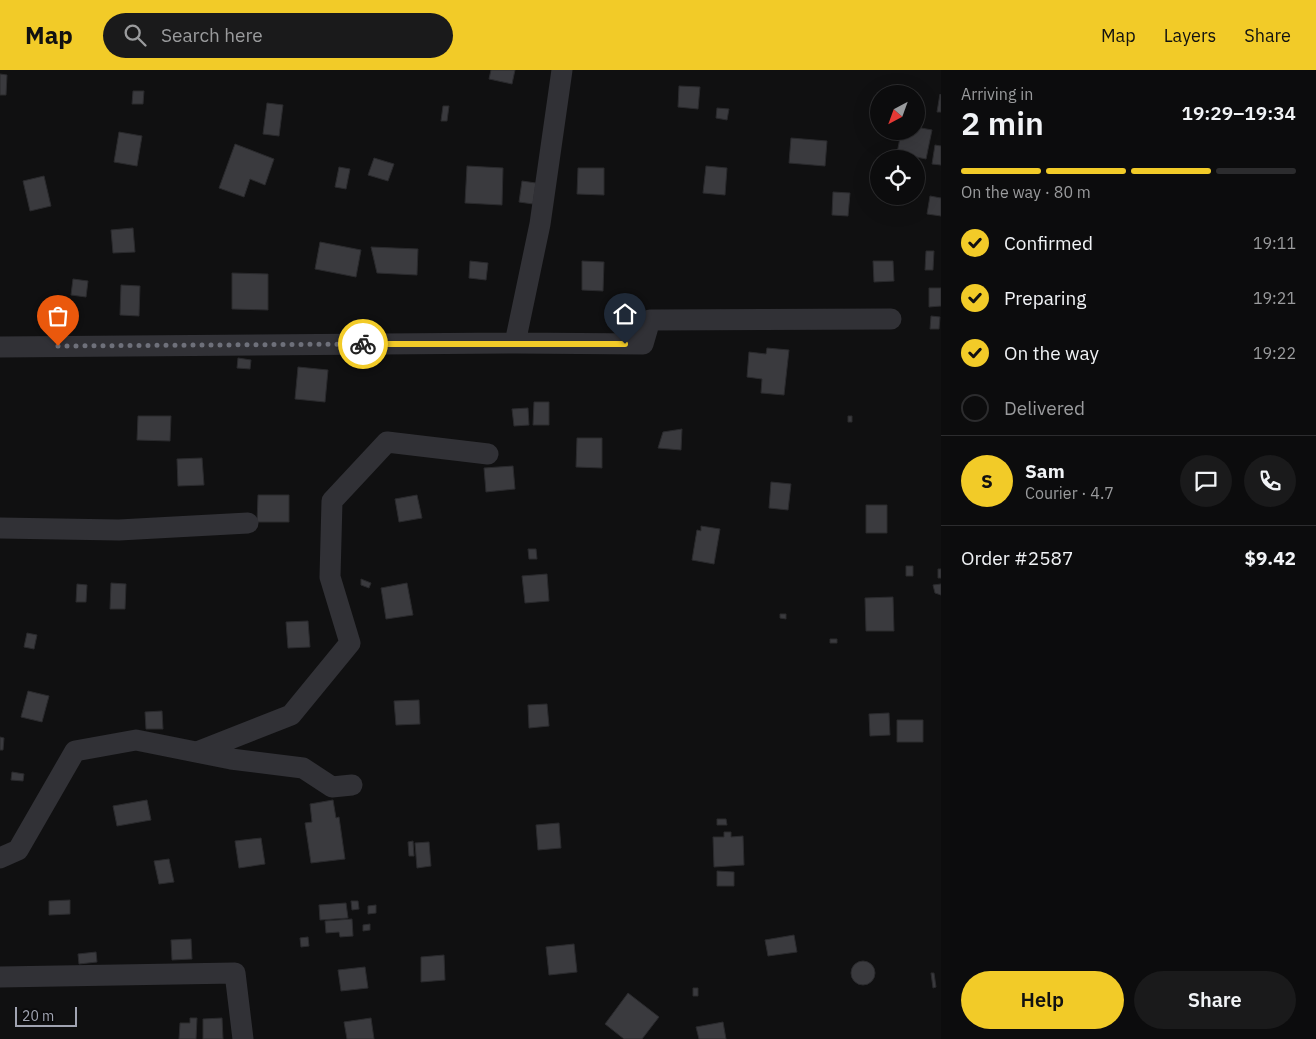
<!DOCTYPE html>
<meta charset="utf-8">
<style>
body{margin:0;font-family:"IBM Plex Sans",sans-serif;background:#1a1a1b;color:#f1f3f6;height:100vh;display:flex;flex-direction:column;font-size:19px;white-space:nowrap}
*{box-sizing:border-box;margin:0}
p{font-size:16px;color:#9a9b9d}
.icon{flex:none;width:28px;height:28px;fill:none;stroke:currentColor;stroke-width:2;stroke-linecap:round;stroke-linejoin:round}
.map{position:relative;flex:1;overflow:hidden}
.details{display:flex;flex-direction:column;background:#0c0c0d;width:375px}
.details>*{flex:none}
.needle{width:32px;rotate:221deg}
.tools{position:absolute;left:870px;top:15px;display:grid;gap:10px}
.tools a{display:grid;place-items:center;width:55px;height:55px;border-radius:50%;background:#0c0c0d;box-shadow:0 5px 20px #0002,0 0 0 1px #2c2c2e;font-size:25px}
.scale{position:absolute;left:15px;bottom:12px;width:62px;box-sizing:border-box;padding-left:5px;border:2px solid #a1a4b2;border-top:0;font-size:14px;line-height:18px;white-space:nowrap;color:#a1a4b2;-webkit-text-stroke:4px #0b0b0c;paint-order:stroke}
.pin{position:absolute;display:grid;place-items:center;width:42px;height:42px;color:#fff;margin:-51px -21px;border-radius:50% 50% 50% 0;rotate:-45deg;box-shadow:0 0 5px #0007}
.pin .icon{rotate:45deg}
.courier{position:absolute;display:grid;place-items:center;width:50px;height:50px;margin:-25px;border:4px solid #f2cb28;border-radius:50%;background:#fff;color:#222;box-shadow:0 1px 6px #0007}
.headline em{font-style:normal;font-weight:600}
.headline div{display:flex;flex-direction:column-reverse}
.headline{display:flex;align-items:center;justify-content:space-between;height:85px;padding:0 20px}
h1{font-size:32px;font-weight:600;line-height:38px}
.bar{display:grid;grid-template-columns:repeat(4,1fr);gap:8px 5px;align-content:center;height:60px;padding:0 20px}
.bar i{height:6px;border-radius:4px;background:#2c2c2e}
.bar .on{background:#f2cb28}
.bar p{grid-column:span 4}
.line{display:flex;align-items:center;gap:12px;padding:0 20px;border-top:1px solid #2c2c2e}
.line div{flex:1}
.round{display:grid;place-items:center;flex:none;width:52px;height:52px;border-radius:26px;background:#1a1a1b}
ol{padding:0 20px;list-style:none}
li{display:flex;align-items:center;gap:15px;height:55px}
li p{margin-inline-start:auto}
li .icon{padding:5px;border-radius:50%;background:#f2cb28;color:#111;stroke-width:4}
li:last-child{color:#9a9b9d}
li i{width:28px;height:28px;border:2px solid #2c2c2e;border-radius:50%}
.cta{display:flex;gap:10px;margin-top:auto;padding:10px 20px}
.cta a{flex:1;height:58px;border-radius:30px;background:#f2cb28;color:#111;font-size:20px;font-weight:600;line-height:58px;text-align:center}
.cta a+a{background:#1a1a1b;color:#f1f3f6}
header{display:flex;align-items:center;gap:30px;box-sizing:border-box;height:70px;padding:0 25px;background:#f2cb28;color:#111}
header strong{font-size:24px}
nav{display:flex;gap:28px;margin-inline-start:auto;font-size:18px}
.search{width:350px;height:45px;background:#1a1a1b;display:flex;align-items:center;gap:12px;box-sizing:border-box;padding:0 18px;border-radius:28px;color:#9a9b9d;font-size:19px}
main{display:flex;flex:1;min-height:0}
.map>svg:first-child{display:block}
</style>
<header>
<strong>Map</strong>
<div class="search"><svg class="icon" aria-label="search" viewBox="0 0 24 24"><circle cx="10" cy="10" r="6"/><path d="M15 15l6 6"/></svg>Search here</div>
<nav><a>Map</a><a>Layers</a><a>Share</a></nav>
</header>
<main>
<div class="map">
<svg width="941" height="969" viewBox="0 0 941 969">
<rect width="100%" height="100%" fill="#101011"/>
<path fill="#3a3a3e" stroke="#2a2a2d" d="M 491,0 L 515,0 L 512,14 L 489,9 Z
M 0,4 L 7,5 L 6,25 L 0,25 Z
M 679,16 L 700,17 L 698,39 L 678,37 Z
M 133,21 L 144,21 L 143,34 L 132,34 Z
M 940,24 L 941,25 L 941,42 L 937,42 Z
M 267,33 L 283,35 L 279,66 L 263,64 Z
M 443,36 L 449,36 L 447,51 L 441,51 Z
M 717,38 L 729,39 L 727,50 L 716,48 Z
M 916,57 L 932,60 L 926,89 L 897,83 L 900,68 L 889,66 L 890,61 L 916,61 Z
M 119,62 L 142,66 L 137,96 L 114,92 Z
M 791,68 L 827,71 L 825,96 L 789,93 Z
M 235,74 L 274,89 L 265,115 L 250,109 L 244,127 L 219,118 Z
M 935,75 L 941,76 L 941,95 L 932,94 Z
M 374,88 L 394,94 L 388,111 L 368,105 Z
M 467,96 L 503,98 L 502,135 L 465,133 Z
M 706,96 L 727,98 L 725,125 L 703,123 Z
M 339,97 L 350,99 L 346,119 L 335,117 Z
M 578,98 L 604,98 L 604,125 L 577,124 Z
M 44,106 L 51,136 L 30,141 L 23,111 Z
M 522,111 L 536,113 L 533,134 L 519,132 Z
M 833,122 L 850,123 L 848,146 L 832,145 Z
M 930,126 L 941,128 L 941,146 L 927,144 Z
M 133,158 L 135,182 L 113,183 L 111,160 Z
M 320,172 L 361,180 L 356,207 L 315,199 Z
M 371,177 L 418,179 L 417,205 L 377,203 Z
M 926,181 L 934,181 L 933,200 L 925,200 Z
M 470,191 L 488,193 L 486,210 L 469,208 Z
M 582,191 L 604,192 L 603,221 L 582,220 Z
M 873,191 L 893,191 L 894,211 L 874,212 Z
M 232,203 L 268,204 L 268,240 L 232,239 Z
M 73,209 L 88,211 L 86,227 L 71,225 Z
M 121,215 L 140,216 L 139,246 L 120,245 Z
M 929,218 L 941,218 L 941,236 L 929,237 Z
M 931,246 L 940,247 L 939,259 L 930,259 Z
M 767,278 L 789,280 L 784,325 L 761,323 L 762,309 L 747,307 L 749,282 L 766,284 Z
M 238,288 L 251,290 L 250,299 L 237,298 Z
M 298,297 L 328,300 L 325,332 L 295,329 Z
M 534,332 L 549,332 L 549,355 L 533,355 Z
M 528,338 L 529,355 L 514,356 L 512,339 Z
M 138,346 L 171,346 L 170,371 L 137,370 Z
M 848,346 L 852,346 L 852,352 L 848,352 Z
M 682,359 L 681,380 L 658,378 L 663,362 Z
M 577,368 L 602,368 L 602,398 L 576,397 Z
M 202,388 L 204,415 L 178,416 L 177,389 Z
M 513,396 L 515,419 L 486,422 L 484,398 Z
M 771,412 L 791,414 L 788,440 L 769,438 Z
M 258,425 L 289,425 L 289,452 L 257,452 Z
M 417,425 L 422,448 L 399,452 L 395,429 Z
M 866,435 L 887,435 L 887,463 L 866,463 Z
M 701,456 L 720,459 L 714,494 L 692,490 L 697,460 L 701,461 Z
M 528,479 L 536,479 L 537,489 L 529,489 Z
M 906,496 L 913,496 L 913,506 L 906,506 Z
M 938,499 L 941,499 L 941,508 L 938,508 Z
M 547,504 L 549,531 L 525,533 L 522,506 Z
M 361,509 L 371,513 L 369,518 L 361,515 Z
M 111,513 L 126,514 L 125,539 L 110,539 Z
M 407,513 L 413,545 L 386,549 L 381,518 Z
M 77,514 L 87,515 L 86,532 L 76,532 Z
M 941,514 L 941,525 L 935,523 L 933,515 Z
M 893,527 L 894,561 L 866,561 L 865,528 Z
M 780,544 L 786,544 L 786,549 L 780,548 Z
M 308,551 L 310,577 L 288,578 L 286,552 Z
M 27,563 L 37,565 L 34,579 L 24,577 Z
M 830,569 L 837,569 L 837,573 L 830,573 Z
M 28,621 L 49,626 L 42,652 L 21,647 Z
M 419,630 L 420,654 L 396,655 L 394,631 Z
M 547,634 L 549,656 L 529,658 L 528,635 Z
M 162,641 L 163,659 L 146,659 L 145,642 Z
M 889,643 L 890,665 L 870,666 L 869,644 Z
M 897,650 L 923,650 L 923,672 L 897,672 Z
M 0,667 L 4,668 L 3,680 L 0,680 Z
M 12,702 L 24,704 L 23,711 L 11,710 Z
M 147,730 L 151,750 L 117,756 L 113,736 Z
M 333,730 L 336,748 L 339,747 L 345,789 L 311,793 L 305,753 L 312,752 L 310,734 Z
M 717,749 L 726,749 L 727,755 L 717,755 Z
M 559,753 L 561,778 L 538,780 L 536,755 Z
M 724,762 L 731,762 L 731,767 L 743,766 L 744,795 L 714,797 L 713,767 L 724,767 Z
M 261,768 L 265,794 L 239,798 L 235,771 Z
M 413,771 L 414,786 L 409,786 L 408,772 Z
M 429,772 L 431,796 L 417,798 L 415,773 Z
M 169,789 L 174,812 L 159,814 L 154,791 Z
M 717,801 L 734,802 L 734,816 L 717,816 Z
M 70,830 L 70,844 L 49,845 L 49,831 Z
M 351,831 L 358,831 L 359,839 L 352,840 Z
M 346,833 L 348,848 L 320,850 L 319,835 Z
M 376,835 L 376,843 L 368,844 L 368,836 Z
M 352,849 L 353,866 L 340,867 L 339,862 L 326,863 L 325,851 Z
M 370,854 L 370,860 L 363,861 L 363,855 Z
M 794,865 L 797,882 L 768,886 L 765,870 Z
M 308,867 L 309,876 L 301,877 L 300,868 Z
M 191,869 L 192,889 L 172,890 L 171,870 Z
M 574,874 L 577,902 L 549,905 L 546,877 Z
M 96,882 L 97,892 L 79,894 L 78,884 Z
M 444,885 L 445,910 L 421,912 L 421,887 Z
M851 903a12 12 0 1 1 24 0a12 12 0 1 1-24 0Z
M 365,897 L 368,918 L 341,921 L 338,900 Z
M 931,903 L 934,903 L 936,917 L 933,918 Z
M 693,918 L 698,918 L 698,926 L 693,926 Z
M 628,923 L 659,947 L 642,969 L 624,969 L 605,954 Z
M 190,948 L 197,948 L 196,969 L 179,969 L 180,953 L 190,953 Z
M 222,948 L 223,969 L 203,969 L 203,949 Z
M 371,948 L 374,969 L 347,969 L 344,952 Z
M 723,952 L 726,969 L 699,969 L 696,957 Z"/>
<g fill="none" stroke-linecap="round" stroke-linejoin="round">
<path stroke="#313136" stroke-width="21" d="M 515,273 L 540,154 L 562,0
M 0,277 L 515,273 L 643,274 L 650,250 L 891,249
M 0,458 L 119,460 L 248,453
M 197,682 L 291,645 L 350,573 L 330,507 L 332,431 L 387,372 L 488,384
M 0,788 L 18,780 L 75,681 L 136,670 L 231,689 L 303,698 L 332,717 L 352,715
M 0,907 L 235,903 L 243,969"/>
</g>
<g fill="none" stroke-linecap="round" stroke-linejoin="round">
<path stroke="#6e707a" stroke-width="5" stroke-dasharray="0 9" d="M 58,276 L 363,274"/>
<path stroke="#f2cb28" stroke-width="6" d="M 363,274 L 625,274"/>
</g>
</svg>
<div class="tools">
<a><svg class="needle" viewBox="-14 -14 28 28"><path d="M0-13l5 13h-10z" fill="#e53935"/><path d="M0 13l5-13h-10z" fill="#9a9b9d"/></svg></a>
<a><svg class="icon" aria-label="locate" viewBox="0 0 24 24"><circle cx="12" cy="12" r="6"/><path d="M12 2v4M12 18v4M2 12h4M18 12h4"/></svg></a>
</div>
<div class="scale">20 m</div>
<div class="pin" style="left:58px;top:276px;background:#ea580c"><svg class="icon" aria-label="bag" viewBox="0 0 24 24"><path d="M5 8h14l-1 12H6zM9 8a3 3 0 0 1 6 0"/></svg></div>
<div class="pin" style="left:625px;top:274px;background:#1f2937"><svg class="icon" aria-label="home" viewBox="0 0 24 24"><path d="M3 11l9-7 9 7M6 9v11h12V9"/></svg></div>
<div class="courier" style="left:363px;top:274px"><svg class="icon" aria-label="bike" viewBox="0 0 24 24"><circle cx="6" cy="16" r="4"/><circle cx="18" cy="16" r="4"/><path d="M6 16l4-8h5l3 8M10 8l3 8H6M13 5h3"/></svg></div>
</div>
<section class="details">
<div class="headline"><div><h1>2 min</h1><p>Arriving in</p></div><em>19:29–19:34</em></div>
<div class="bar"><i class="on"></i><i class="on"></i><i class="on"></i><i></i><p>On the way · 80 m</p></div>
<ol>
<li><svg class="icon" aria-label="check" viewBox="0 0 24 24"><path d="M5 12l5 5 9-10"/></svg>Confirmed<p>19:11</p></li>
<li><svg class="icon" aria-label="check" viewBox="0 0 24 24"><path d="M5 12l5 5 9-10"/></svg>Preparing<p>19:21</p></li>
<li><svg class="icon" aria-label="check" viewBox="0 0 24 24"><path d="M5 12l5 5 9-10"/></svg>On the way<p>19:22</p></li>
<li><i></i>Delivered</li>
</ol>
<div class="line" style="height:90px"><b class="round" style="background:#f2cb28;color:#111">S</b><div><b>Sam</b><p>Courier · 4.7</p></div><a class="round"><svg class="icon" aria-label="chat" viewBox="0 0 24 24"><path d="M4 5h16v11H9l-5 4z"/></svg></a><a class="round"><svg class="icon" aria-label="phone" viewBox="0 0 24 24"><path d="M5 4h4l2 5-3 2q2 4 5 5l2-3 5 2v4C11 20 4 13 5 4z"/></svg></a></div>
<div class="line" style="height:65px"><div>Order #2587</div><b>$9.42</b></div>
<div class="cta"><a>Help</a><a>Share</a></div>
</section>
</main>
